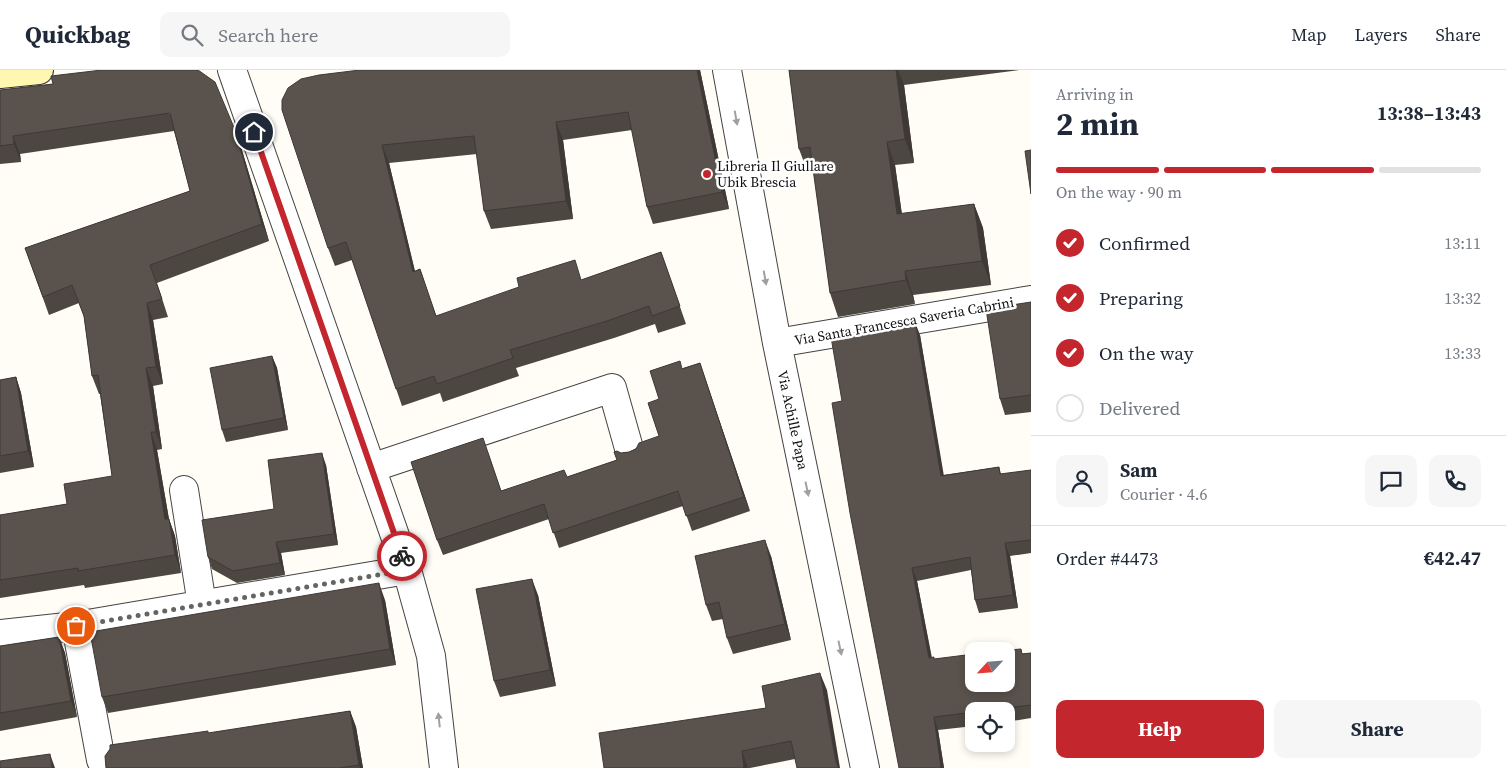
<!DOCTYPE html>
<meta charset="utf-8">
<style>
body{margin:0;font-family:"Source Serif 4",serif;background:#f6f6f7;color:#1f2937;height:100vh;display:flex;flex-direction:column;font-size:19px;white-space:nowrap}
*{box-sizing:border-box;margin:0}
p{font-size:16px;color:#747a83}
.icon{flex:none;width:28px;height:28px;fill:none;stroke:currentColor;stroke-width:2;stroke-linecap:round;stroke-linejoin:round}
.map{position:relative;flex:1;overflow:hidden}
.sheet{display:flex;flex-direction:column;background:#fff;width:475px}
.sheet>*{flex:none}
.needle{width:32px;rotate:244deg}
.buttons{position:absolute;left:965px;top:572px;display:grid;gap:10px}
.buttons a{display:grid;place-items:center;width:50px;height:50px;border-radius:10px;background:#fff;box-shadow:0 2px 8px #0003;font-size:25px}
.pin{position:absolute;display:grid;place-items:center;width:42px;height:42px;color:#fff;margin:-21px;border:2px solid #fff;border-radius:50%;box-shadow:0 1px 5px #0007}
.courier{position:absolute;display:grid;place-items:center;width:50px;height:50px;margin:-25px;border:4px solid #c4262e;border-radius:50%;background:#fff;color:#222;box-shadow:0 1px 6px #0007}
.headline em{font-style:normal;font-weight:700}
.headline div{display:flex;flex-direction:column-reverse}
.headline{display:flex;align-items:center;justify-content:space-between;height:85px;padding:0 25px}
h1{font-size:32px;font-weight:700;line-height:38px}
.bar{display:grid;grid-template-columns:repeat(4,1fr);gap:8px 5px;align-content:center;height:60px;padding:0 25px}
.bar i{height:6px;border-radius:4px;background:#e0e1e3}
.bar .on{background:#c4262e}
.bar p{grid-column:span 4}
.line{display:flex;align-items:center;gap:12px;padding:0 25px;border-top:1px solid #e0e1e3}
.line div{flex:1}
.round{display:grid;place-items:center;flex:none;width:52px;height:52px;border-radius:10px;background:#f6f6f7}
ol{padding:0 25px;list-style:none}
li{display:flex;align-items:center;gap:15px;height:55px}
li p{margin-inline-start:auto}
li .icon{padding:5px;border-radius:50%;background:#c4262e;color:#fff;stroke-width:4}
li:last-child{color:#747a83}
li i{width:28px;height:28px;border:2px solid #e0e1e3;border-radius:50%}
.cta{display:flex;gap:10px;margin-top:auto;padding:10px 25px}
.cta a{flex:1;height:58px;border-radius:10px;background:#c4262e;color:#fff;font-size:20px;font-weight:700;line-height:58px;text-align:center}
.cta a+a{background:#f6f6f7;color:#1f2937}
header{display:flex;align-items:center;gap:30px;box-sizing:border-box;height:70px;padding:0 25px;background:#fff;border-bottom:1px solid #e0e1e3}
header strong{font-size:24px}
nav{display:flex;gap:28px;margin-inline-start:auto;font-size:18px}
.search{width:350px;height:45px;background:#f6f6f7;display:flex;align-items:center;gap:12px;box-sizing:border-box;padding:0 18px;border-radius:10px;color:#747a83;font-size:19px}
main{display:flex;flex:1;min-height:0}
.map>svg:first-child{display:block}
</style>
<header>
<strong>Quickbag</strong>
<div class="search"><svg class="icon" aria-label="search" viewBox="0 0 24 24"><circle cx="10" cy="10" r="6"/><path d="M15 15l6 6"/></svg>Search here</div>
<nav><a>Map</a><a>Layers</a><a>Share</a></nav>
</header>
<main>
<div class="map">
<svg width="1031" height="698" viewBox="0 0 1031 698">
<rect width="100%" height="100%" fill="#fffdf5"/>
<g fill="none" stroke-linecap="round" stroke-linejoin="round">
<g stroke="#444" stroke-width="30">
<path id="street" d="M 232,0 L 407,500 L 431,586 L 444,698
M 727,0 L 777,273 L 865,698
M 777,273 L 1031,230
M 371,398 L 612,318 L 630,382
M 184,420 L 202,535
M 76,556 L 101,690
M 0,564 L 76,556 L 407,500"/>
</g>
<g stroke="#333" stroke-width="30">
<path id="secondary" d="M 0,4 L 39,0"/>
</g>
<use href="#street" stroke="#fff" stroke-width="28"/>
<use href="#secondary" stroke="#fff6b0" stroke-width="28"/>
</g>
<path fill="#4d4742" d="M 360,0 L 700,0 L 729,139 L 653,154 L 647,137 L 632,60 L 563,70 L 573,149 L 491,159 L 484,141 L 477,84 L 389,93 L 415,201 L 420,199 L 436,246 L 582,210 L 661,182 L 686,254 L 658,263 L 655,254 L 614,268 L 516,298 L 519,306 L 443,332 L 440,323 L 402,336 L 352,190 L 335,196 L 328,178 Z
M 789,0 L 1019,0 L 904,15 L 914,93 L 895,95 L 902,144 L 974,134 L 983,158 L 991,215 L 913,225 L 915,234 L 838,247 L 830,223 L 814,102 L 808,103 L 799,79 Z
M 53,14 L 235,60 L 241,77 L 269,171 L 157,213 L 168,247 L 153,250 L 163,314 L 153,316 L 162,379 L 157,380 L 169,449 L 175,466 L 181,503 L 85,518 L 84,515 L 0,528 L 0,445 L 67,434 L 112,406 L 100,324 L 99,324 L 92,306 L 84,247 L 79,233 L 49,245 L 25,178 L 190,121 L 174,61 L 20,84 L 21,92 L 0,94 L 0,20 Z
M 1031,232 L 1031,342 L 1005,345 L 1000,329 Z
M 920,265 L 943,405 L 999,397 L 1001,404 L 1031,400 L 1031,483 L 1010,486 L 1018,538 L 979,543 L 975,530 L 971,500 L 917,511 L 932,588 L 934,589 L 1031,583 L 1031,648 L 1006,652 L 1006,641 L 974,641 L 974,656 L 938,660 L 944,698 L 899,698 Z
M 272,286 L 277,298 L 288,360 L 226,372 L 222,360 Z
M 700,293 L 750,441 L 692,461 L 683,436 L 559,478 L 549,449 L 443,485 L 437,470 L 488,382 L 501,421 L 567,407 L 617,390 L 621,383 L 629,382 L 659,366 L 659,329 L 683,298 Z
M 16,307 L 21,323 L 34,397 L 0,403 L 0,310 Z
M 326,395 L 338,475 L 281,483 L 285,505 L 237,513 L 212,499 L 208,487 L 274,439 Z
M 771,486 L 791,570 L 733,584 L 727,568 L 723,549 L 712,551 L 706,535 Z
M 538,525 L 556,616 L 500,627 L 494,611 Z
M 385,530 L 396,595 L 108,643 L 102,627 Z
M 59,567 L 65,583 L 77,647 L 0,661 L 0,576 Z
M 827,620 L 795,689 L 750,698 L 604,698 L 766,638 Z
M 350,641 L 356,657 L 363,698 L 106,698 L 110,679 Z"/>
<path fill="#3f3936" d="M 697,0 L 700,0 L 729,139 L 722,122 Z
M 896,0 L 898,0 L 904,15 L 914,93 L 905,69 Z
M 556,52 L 563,70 L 573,149 L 566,131 Z
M 235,60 L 241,77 L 269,171 L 262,154 Z
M 13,66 L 20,84 L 21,92 L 14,74 Z
M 887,72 L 895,95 L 905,168 L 897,144 Z
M 382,75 L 389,93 L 419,219 L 413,202 Z
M 974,134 L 983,158 L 991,215 L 982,191 Z
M 905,201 L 913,225 L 915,234 L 906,210 Z
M 147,233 L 153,250 L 163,314 L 156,297 Z
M 915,252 L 920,265 L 946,418 L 941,406 Z
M 272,286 L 277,298 L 288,360 L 284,348 Z
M 700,293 L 705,308 L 750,441 L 744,427 Z
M 146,298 L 153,316 L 162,379 L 156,362 Z
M 16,307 L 21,323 L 34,397 L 28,381 Z
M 151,362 L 157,380 L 172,467 L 165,449 Z
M 322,383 L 326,395 L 338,475 L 334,464 Z
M 169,449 L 175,466 L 181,503 L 175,485 Z
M 765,470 L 771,486 L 791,570 L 785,554 Z
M 276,472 L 281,483 L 285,505 L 280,493 Z
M 1005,473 L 1010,486 L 1018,538 L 1013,525 Z
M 912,498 L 917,511 L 934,601 L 929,588 Z
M 532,509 L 538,525 L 556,616 L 550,600 Z
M 379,513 L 385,530 L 396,595 L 390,579 Z
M 59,567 L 65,583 L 77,647 L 71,631 Z
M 820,603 L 827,620 L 840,698 L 838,698 L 835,688 Z
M 350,641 L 356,657 L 363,698 L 360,698 L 359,695 Z
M 934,647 L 938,660 L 944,698 L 941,698 Z
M 742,681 L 748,698 L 744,698 Z
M 50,684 L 55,698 L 52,698 Z"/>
<path fill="#5a524d" stroke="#3f3936" d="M 102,0 L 198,0 L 215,12 L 235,60 L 262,154 L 150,195 L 162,229 L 147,233 L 156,297 L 146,298 L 156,362 L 151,362 L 165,449 L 169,449 L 175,485 L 78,501 L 78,498 L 0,510 L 0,445 L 67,434 L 64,414 L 112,406 L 98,305 L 92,306 L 84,246 L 72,215 L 43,227 L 25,178 L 190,121 L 170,43 L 13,66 L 14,74 L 0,76 L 0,20 L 53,14 L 51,6 Z
M 360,0 L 697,0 L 722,122 L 647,137 L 628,42 L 556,52 L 566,131 L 484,141 L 474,66 L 382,75 L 413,202 L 420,199 L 436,246 L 519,217 L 517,208 L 575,190 L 581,210 L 661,182 L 680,236 L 652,246 L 649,236 L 607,251 L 510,280 L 513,288 L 437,314 L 434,306 L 396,319 L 346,172 L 328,178 L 282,40 L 282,30 L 288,18 L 301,9 L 319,5 Z
M 789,0 L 896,0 L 905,69 L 887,72 L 897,144 L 974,134 L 982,191 L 905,201 L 906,210 L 830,223 L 810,77 L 799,79 Z
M 1031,80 L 1031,124 L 1025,81 Z
M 1031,232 L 1031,325 L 1000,329 L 986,239 Z
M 915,252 L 941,406 L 999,397 L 1000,404 L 1031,400 L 1031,470 L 1005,473 L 1013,525 L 975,530 L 970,487 L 912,498 L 929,588 L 934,587 L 934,589 L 974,584 L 974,614 L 1006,614 L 1006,581 L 999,581 L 1021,579 L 1022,584 L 1031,583 L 1031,635 L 982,641 L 974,641 L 974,642 L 934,647 L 941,698 L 899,698 L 850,443 L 832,333 L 842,331 L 831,267 Z
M 272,286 L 284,348 L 222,360 L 210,298 Z
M 680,291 L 682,299 L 700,293 L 744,427 L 686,446 L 678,421 L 553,463 L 544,434 L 437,470 L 411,392 L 483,368 L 501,421 L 564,400 L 567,407 L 617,390 L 614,382 L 617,381 L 621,383 L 629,382 L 636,379 L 639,373 L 659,366 L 648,333 L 659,329 L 650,301 Z
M 16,307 L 28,381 L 0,386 L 0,310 Z
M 322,383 L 334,464 L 276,472 L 280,493 L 233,501 L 208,487 L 202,450 L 274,439 L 268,390 Z
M 765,470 L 785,554 L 727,568 L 719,532 L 706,535 L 695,486 Z
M 532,509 L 550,600 L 494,611 L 476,519 Z
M 379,513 L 390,579 L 102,627 L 90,562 Z
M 59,567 L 71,631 L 0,643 L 0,576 Z
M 820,603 L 835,688 L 838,698 L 797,698 L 791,671 L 742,681 L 744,698 L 604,698 L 599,663 L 766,638 L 762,616 Z
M 350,641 L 359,695 L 339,698 L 106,698 L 105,686 L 110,679 L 110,675 L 208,661 L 208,663 Z
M 50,684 L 52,698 L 0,698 L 0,691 Z"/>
<defs><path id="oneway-solid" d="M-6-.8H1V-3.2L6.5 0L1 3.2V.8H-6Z" transform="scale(1.25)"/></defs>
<g fill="#a0a0a0">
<use href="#oneway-solid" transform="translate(736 48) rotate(80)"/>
<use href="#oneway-solid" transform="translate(765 208) rotate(80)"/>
<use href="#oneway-solid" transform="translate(807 419) rotate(78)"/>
<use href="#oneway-solid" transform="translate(840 578) rotate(78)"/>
<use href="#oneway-solid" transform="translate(439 650) rotate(-96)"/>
</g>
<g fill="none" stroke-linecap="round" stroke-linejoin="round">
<path stroke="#646461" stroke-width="5" stroke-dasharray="0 9" d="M 76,556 L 407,500 L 402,486"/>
<path stroke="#c4262e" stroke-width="6" d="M 254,62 L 402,486"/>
</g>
<circle fill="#c4262e" stroke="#fff" stroke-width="2" cx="707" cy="104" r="5"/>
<g text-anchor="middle" stroke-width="5" stroke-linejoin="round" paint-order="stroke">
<g font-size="14" fill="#111" stroke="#fff" text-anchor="start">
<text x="717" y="101">Libreria Il Giullare<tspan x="717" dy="16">Ubik Brescia</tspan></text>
</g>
<g font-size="14" fill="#111" stroke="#fff">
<text transform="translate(904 251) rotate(-10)" y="5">Via Santa Francesca Saveria Cabrini</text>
<text transform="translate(793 350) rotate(78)" y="5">Via Achille Papa</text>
</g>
</g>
</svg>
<div class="buttons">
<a><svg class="needle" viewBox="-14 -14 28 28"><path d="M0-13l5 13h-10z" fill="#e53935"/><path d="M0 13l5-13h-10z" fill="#747a83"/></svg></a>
<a><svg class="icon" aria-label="locate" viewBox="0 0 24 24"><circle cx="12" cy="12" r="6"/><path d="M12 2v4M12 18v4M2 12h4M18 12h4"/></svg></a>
</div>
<div class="pin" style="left:76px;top:556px;background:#ea580c"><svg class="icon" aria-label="bag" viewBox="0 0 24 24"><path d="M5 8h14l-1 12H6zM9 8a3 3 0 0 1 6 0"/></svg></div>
<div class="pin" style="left:254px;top:62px;background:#1f2937"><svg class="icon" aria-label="home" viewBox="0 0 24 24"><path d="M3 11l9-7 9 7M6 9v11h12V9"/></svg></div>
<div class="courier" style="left:402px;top:486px"><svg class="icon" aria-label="bike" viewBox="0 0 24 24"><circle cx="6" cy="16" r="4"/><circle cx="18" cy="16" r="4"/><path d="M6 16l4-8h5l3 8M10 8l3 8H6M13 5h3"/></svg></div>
</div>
<section class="sheet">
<div class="headline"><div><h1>2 min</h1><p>Arriving in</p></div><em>13:38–13:43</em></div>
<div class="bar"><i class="on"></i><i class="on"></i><i class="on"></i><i></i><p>On the way · 90 m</p></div>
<ol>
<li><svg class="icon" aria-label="check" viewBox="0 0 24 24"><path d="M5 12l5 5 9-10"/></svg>Confirmed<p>13:11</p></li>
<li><svg class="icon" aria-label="check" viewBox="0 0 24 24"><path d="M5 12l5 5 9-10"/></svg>Preparing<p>13:32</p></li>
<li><svg class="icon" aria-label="check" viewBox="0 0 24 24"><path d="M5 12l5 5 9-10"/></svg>On the way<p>13:33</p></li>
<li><i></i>Delivered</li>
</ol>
<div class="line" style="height:90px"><a class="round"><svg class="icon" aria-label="person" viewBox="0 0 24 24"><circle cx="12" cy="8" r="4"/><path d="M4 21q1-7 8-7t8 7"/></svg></a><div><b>Sam</b><p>Courier · 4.6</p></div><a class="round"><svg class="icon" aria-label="chat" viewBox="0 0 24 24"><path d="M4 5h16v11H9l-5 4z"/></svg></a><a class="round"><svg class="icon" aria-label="phone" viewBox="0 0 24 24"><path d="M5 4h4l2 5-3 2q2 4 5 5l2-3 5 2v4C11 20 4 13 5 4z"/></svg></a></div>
<div class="line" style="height:65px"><div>Order #4473</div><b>€42.47</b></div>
<div class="cta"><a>Help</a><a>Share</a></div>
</section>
</main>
